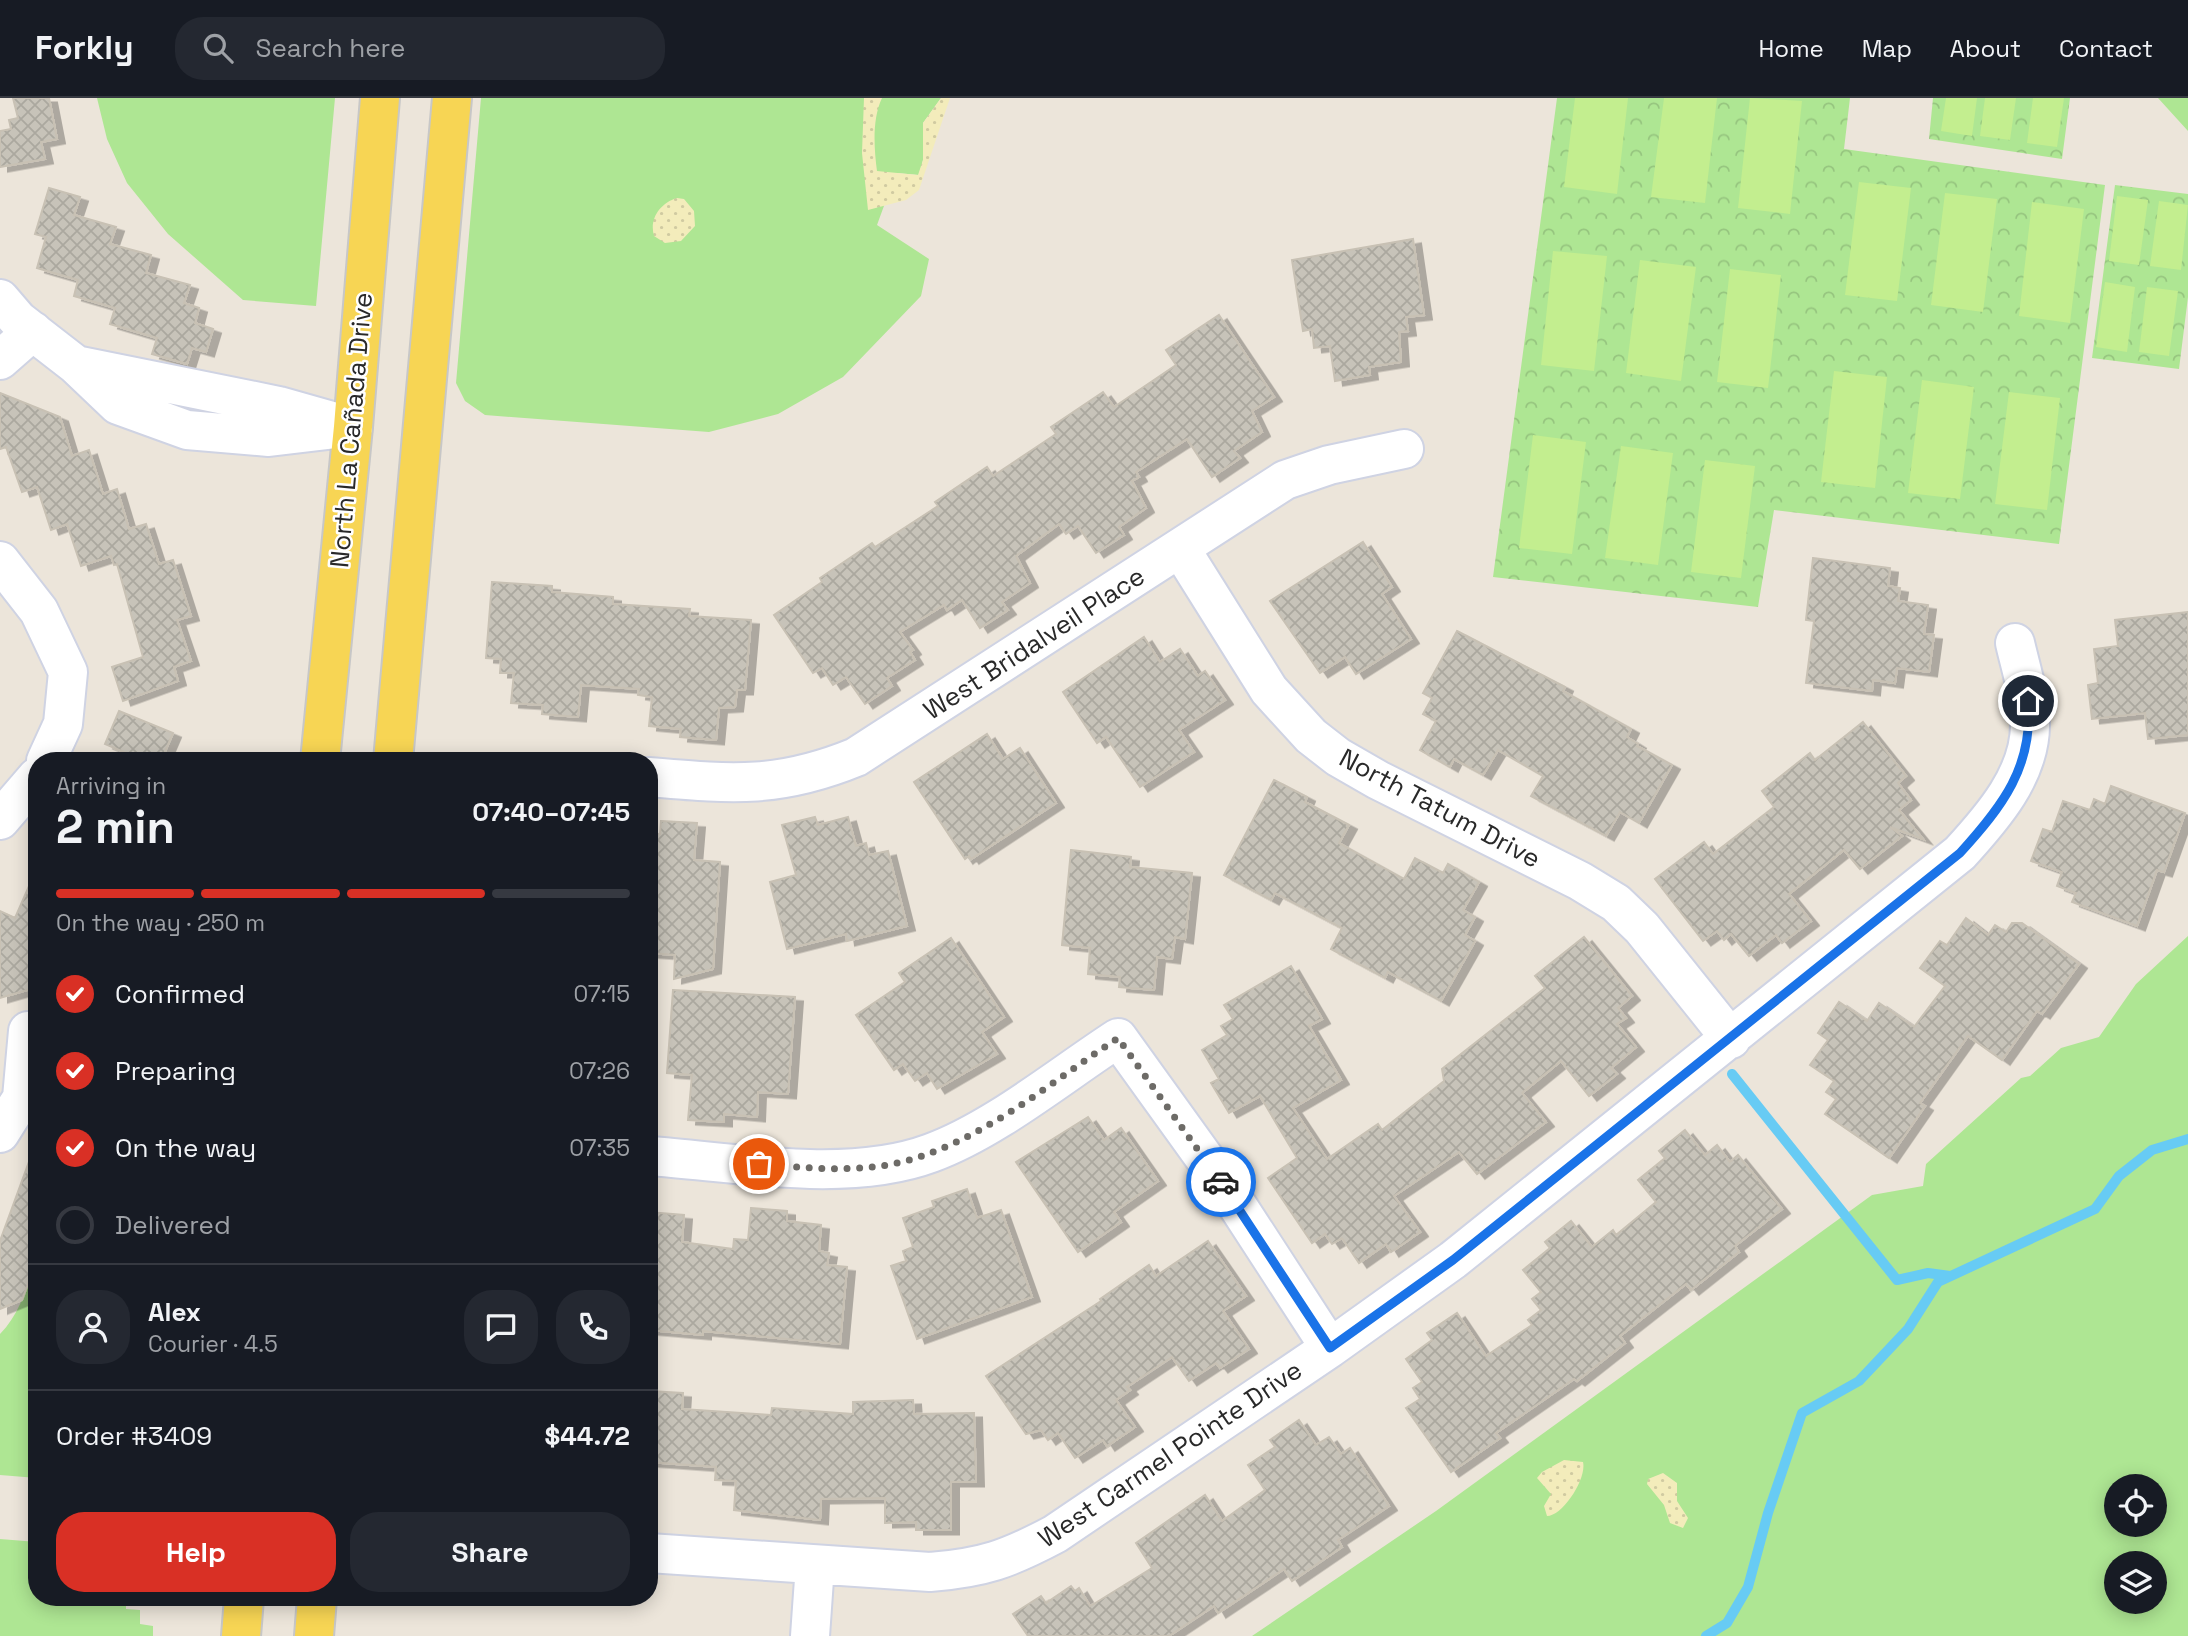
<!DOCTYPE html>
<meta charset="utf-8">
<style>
body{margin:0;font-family:"Space Grotesk",sans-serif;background:#242831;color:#f1f3f6;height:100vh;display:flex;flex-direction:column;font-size:26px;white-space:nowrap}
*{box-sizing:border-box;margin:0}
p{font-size:23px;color:#9ea1a6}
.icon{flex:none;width:38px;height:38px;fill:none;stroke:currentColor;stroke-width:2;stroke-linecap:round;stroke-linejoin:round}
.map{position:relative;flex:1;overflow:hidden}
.drawer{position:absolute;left:28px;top:654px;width:630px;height:854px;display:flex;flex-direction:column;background:#171b24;border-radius:28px;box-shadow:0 4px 18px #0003}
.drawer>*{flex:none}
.fabs{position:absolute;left:2104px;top:1376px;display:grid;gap:14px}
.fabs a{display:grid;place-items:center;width:63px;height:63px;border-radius:50%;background:#171b24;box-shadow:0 4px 18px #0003;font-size:35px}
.pin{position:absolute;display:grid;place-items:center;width:60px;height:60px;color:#fff;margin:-30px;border:4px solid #fff;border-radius:50%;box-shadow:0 2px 7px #0007}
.courier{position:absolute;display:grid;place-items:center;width:70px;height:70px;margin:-35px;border:5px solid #1a73e8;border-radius:50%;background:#fff;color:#222;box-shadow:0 2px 9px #0007}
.summary em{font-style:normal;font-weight:700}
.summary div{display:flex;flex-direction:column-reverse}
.summary{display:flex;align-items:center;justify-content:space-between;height:119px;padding:0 28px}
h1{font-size:46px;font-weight:700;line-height:52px}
.bar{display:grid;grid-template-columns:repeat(4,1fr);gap:10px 7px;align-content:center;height:84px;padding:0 28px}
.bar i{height:9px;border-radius:5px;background:#363941}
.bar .active{background:#d93025}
.bar p{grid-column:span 4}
.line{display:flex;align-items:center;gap:18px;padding:0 28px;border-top:2px solid #363941}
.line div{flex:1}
.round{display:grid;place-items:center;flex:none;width:74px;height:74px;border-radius:28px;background:#242831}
ol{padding:0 28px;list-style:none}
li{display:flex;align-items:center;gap:21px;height:77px}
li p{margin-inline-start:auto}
li .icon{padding:7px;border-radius:50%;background:#d93025;color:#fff;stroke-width:4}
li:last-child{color:#9ea1a6}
li i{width:38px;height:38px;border:4px solid #363941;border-radius:50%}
.cta{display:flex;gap:14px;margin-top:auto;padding:14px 28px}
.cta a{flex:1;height:80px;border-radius:28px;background:#d93025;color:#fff;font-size:28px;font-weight:700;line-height:80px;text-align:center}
.cta a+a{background:#242831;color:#f1f3f6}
header{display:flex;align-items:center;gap:42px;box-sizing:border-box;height:98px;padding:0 35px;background:#171b24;border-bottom:2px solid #363941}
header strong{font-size:33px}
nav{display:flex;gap:38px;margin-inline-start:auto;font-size:24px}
.search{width:490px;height:63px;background:#242831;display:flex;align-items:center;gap:18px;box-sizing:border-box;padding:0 24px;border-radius:28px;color:#9ea1a6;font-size:26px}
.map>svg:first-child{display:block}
</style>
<header>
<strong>Forkly</strong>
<div class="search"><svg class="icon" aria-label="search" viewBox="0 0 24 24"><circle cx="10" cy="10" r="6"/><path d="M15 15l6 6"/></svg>Search here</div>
<nav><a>Home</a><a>Map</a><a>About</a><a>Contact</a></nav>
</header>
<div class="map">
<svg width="2188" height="1538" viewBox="0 0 2188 1538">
<defs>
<pattern id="sand-dots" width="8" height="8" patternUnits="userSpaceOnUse" patternTransform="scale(1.75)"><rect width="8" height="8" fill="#f3ecbb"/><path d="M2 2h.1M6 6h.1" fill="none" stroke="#d0caa1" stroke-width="1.8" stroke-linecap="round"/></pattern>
<pattern id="park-crowns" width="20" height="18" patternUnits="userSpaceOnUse" patternTransform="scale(1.75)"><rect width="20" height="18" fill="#aee693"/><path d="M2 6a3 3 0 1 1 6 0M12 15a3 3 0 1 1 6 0" fill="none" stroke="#96c57f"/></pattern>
<pattern id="building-cross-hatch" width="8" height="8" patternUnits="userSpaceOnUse" patternTransform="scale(1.75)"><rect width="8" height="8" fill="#c7c3b9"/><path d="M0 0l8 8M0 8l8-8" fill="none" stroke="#aba89f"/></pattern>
<filter id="shadow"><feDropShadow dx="8" dy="4.5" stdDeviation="0" flood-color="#0004"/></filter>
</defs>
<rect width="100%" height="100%" fill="#ece5da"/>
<path fill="#aee693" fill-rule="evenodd" d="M 97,0 L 335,0 L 316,208 L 243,202 L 168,136 L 127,85 L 107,41 Z
M 481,0 L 941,0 L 923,25 L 923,62 L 919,77 L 896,75 L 877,127 L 929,161 L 921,198 L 843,279 L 778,316 L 709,334 L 485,317 L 465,303 L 456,285 Z
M 2158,0 L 2188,0 L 2188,33 Z
M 2188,838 L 2188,1538 L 1252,1538 L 1436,1413 L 1872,1097 L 1923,1088 L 1926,1066 L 2021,980 L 2030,978 L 2061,950 L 2099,939 L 2136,886 ZM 2116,1388 L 2154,1388 L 2154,1426 L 2116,1426 ZM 2116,1465 L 2154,1465 L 2154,1503 L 2116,1503 Z
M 37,1162 L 37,1380 L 0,1377 L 0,1236 C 20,1216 27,1188 37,1162 Z
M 0,1441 L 37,1444 L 37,1500 L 126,1500 L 126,1511 L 140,1512 L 140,1526 L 153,1528 L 153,1538 L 0,1538 Z"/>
<path fill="url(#sand-dots)" d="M 864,0 L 882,0 C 872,21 874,50 877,73 L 918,77 L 923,62 L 923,25 L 941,0 L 950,0 L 919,92 L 906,102 L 868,112 L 862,55 Z
M 677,100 L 684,101 L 694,113 L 695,128 L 681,143 L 665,145 L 654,138 C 649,121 660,105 677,100 Z
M 1564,1362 L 1583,1364 C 1587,1380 1563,1418 1547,1418 L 1544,1408 L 1551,1396 L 1537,1380 L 1542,1374 Z
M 1663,1375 L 1677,1385 L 1677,1403 L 1688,1420 L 1683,1430 L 1670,1425 L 1664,1407 L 1647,1386 L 1648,1381 Z"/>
<path fill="url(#park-crowns)" d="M 1557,0 L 1850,0 L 1844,51 L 2105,87 L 2059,446 L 1774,412 L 1758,509 L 1493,479 Z
M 1933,0 L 2070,0 L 2062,61 L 1929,41 Z
M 2115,87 L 2188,96 L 2188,199 L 2179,271 L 2092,260 Z"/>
<path fill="#c3ee8f" d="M 1575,0 L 1628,0 L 1617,96 L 1564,89 Z
M 1664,0 L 1717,0 L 1705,105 L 1651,99 Z
M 1750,0 L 1802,3 L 1790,116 L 1738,110 Z
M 1946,0 L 1977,0 L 1972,38 L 1941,33 Z
M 1985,0 L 2016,0 L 2010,42 L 1980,38 Z
M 2033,0 L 2064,0 L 2057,49 L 2027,45 Z
M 1859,84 L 1911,90 L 1897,203 L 1845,197 Z
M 1945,95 L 1997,101 L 1983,214 L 1931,207 Z
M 2117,98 L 2148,102 L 2139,167 L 2109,163 Z
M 2159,103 L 2188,107 L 2181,172 L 2150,168 Z
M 2032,104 L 2084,111 L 2070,225 L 2019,218 Z
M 1553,153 L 1607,158 L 1594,273 L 1541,267 Z
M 1640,162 L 1696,169 L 1681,283 L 1626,275 Z
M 1730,171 L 1781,177 L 1768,290 L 1717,284 Z
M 2105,184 L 2135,189 L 2127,254 L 2096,249 Z
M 2147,189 L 2178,193 L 2169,258 L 2139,254 Z
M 1834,273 L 1887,279 L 1875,390 L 1821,384 Z
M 1922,282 L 1974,289 L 1960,401 L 1908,395 Z
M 2009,294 L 2060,300 L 2047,412 L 1995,406 Z
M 1533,337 L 1586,344 L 1572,456 L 1519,450 Z
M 1621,348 L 1673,355 L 1658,467 L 1605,460 Z
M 1705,362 L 1755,368 L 1741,480 L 1691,474 Z"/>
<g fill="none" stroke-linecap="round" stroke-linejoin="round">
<path stroke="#67cbf4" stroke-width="10" d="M 1732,976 L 1897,1182 L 1928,1175 L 1950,1178
M 1706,1538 L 1727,1525 L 1748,1489 L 1768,1415 L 1802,1315 L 1859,1283 L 1908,1231 L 1938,1184 L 2095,1111 L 2119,1078 L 2152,1052 L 2188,1041"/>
</g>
<path fill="url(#building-cross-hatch)" stroke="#c8c1b4" stroke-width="2" filter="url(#shadow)" d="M 13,0 L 49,0 L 57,41 L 41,44 L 45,61 L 0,69 L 0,33 L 11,31 L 9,22 L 18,20 Z
M 49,90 L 80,99 L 74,117 L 116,129 L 110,146 L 151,157 L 146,175 L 190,187 L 184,205 L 199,210 L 195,225 L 213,231 L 206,254 L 192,250 L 187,266 L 152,256 L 157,240 L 110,226 L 115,210 L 74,198 L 78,182 L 37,170 L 46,139 L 35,136 Z
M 1413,141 L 1424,217 L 1406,219 L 1408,233 L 1399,234 L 1401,264 L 1369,269 L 1370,277 L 1335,283 L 1330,248 L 1314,250 L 1312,231 L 1303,233 L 1292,162 Z
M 1219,217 L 1274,299 L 1252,313 L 1262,334 L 1234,353 L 1240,360 L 1212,379 L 1187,341 L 1136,374 L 1139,379 L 1132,383 L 1146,410 L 1119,429 L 1124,437 L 1096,455 L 1078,428 L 1066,436 L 1059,426 L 1016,458 L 1030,485 L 1002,504 L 1008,512 L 980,530 L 962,502 L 947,512 L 944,507 L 900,534 L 913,552 L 910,554 L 915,562 L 887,580 L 892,588 L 865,606 L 846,579 L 833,587 L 822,570 L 813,575 L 774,517 L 822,484 L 820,480 L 872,445 L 875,449 L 938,408 L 935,404 L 987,369 L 993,378 L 1056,336 L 1051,329 L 1103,294 L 1114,309 L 1176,267 L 1166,252 Z
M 0,295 L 60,319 L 72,358 L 89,352 L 103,396 L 117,391 L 129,431 L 146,426 L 159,466 L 173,462 L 191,518 L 177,522 L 191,563 L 174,569 L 178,583 L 123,603 L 112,569 L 143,559 L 117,466 L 114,467 L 111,458 L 81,468 L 67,426 L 51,432 L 37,389 L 22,394 L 6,349 L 0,351 Z
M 1363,444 L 1392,489 L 1382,496 L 1411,541 L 1356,576 L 1345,559 L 1320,575 L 1270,503 Z
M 1813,460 L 1890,470 L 1888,488 L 1900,490 L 1898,503 L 1928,507 L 1924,536 L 1934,537 L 1929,574 L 1897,570 L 1895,585 L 1873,582 L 1872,593 L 1806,585 L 1814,523 L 1806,522 Z
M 492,484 L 552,488 L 552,494 L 613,499 L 613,506 L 690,511 L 689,518 L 751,522 L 745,592 L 737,592 L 735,609 L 719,610 L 716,642 L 680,639 L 681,631 L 649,628 L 652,599 L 638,597 L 639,591 L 581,587 L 578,619 L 542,616 L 543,607 L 511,605 L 514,575 L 500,575 L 501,561 L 486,560 Z
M 2188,514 L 2188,637 L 2148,641 L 2145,615 L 2092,621 L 2088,587 L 2098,585 L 2094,551 L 2118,548 L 2115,522 Z
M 1457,533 L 1565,589 L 1563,593 L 1631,631 L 1627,639 L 1638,646 L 1637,648 L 1672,667 L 1639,725 L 1620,714 L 1606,738 L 1531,698 L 1543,678 L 1498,652 L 1483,677 L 1454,661 L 1450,669 L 1420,652 L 1436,623 L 1423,616 L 1432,600 L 1423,595 Z
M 1144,539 L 1160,564 L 1180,551 L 1198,578 L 1205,573 L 1225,602 L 1179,632 L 1194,654 L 1140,689 L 1106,639 L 1097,645 L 1063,594 Z
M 119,613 L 173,635 L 161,663 L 145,663 L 105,646 Z
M 1863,624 L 1906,678 L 1898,685 L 1911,702 L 1899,712 L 1923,741 L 1890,729 L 1902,738 L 1860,771 L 1844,752 L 1789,796 L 1811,823 L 1782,845 L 1776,837 L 1749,858 L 1731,836 L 1724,842 L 1717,833 L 1703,843 L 1655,781 L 1704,744 L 1713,756 L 1774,709 L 1762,693 L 1810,655 L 1815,662 Z
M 987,636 L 1003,661 L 1020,650 L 1056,705 L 971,761 L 969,758 L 965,761 L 914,684 Z
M 1274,682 L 1307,699 L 1305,704 L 1349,727 L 1339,745 L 1404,781 L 1415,760 L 1443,775 L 1448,766 L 1479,784 L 1463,812 L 1475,819 L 1465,837 L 1475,843 L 1441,903 L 1388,874 L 1385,880 L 1331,851 L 1342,830 L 1275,795 L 1271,802 L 1224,777 Z
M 2111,688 L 2185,715 L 2164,774 L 2157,772 L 2137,828 L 2072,804 L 2076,795 L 2057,788 L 2062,774 L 2031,763 L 2043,731 L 2052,734 L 2063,703 L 2090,712 L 2094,701 L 2105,706 Z
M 815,719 L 818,727 L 848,719 L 856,748 L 866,745 L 869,757 L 888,753 L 907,828 L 847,843 L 846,836 L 787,851 L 770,784 L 796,777 L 782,727 Z
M 661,723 L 697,725 L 694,762 L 720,764 L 713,871 L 674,881 L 675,857 L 649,855 L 649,735 L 660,736 Z
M 1071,752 L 1131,759 L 1130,769 L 1192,775 L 1185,841 L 1175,839 L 1172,861 L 1157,859 L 1154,892 L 1119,889 L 1120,879 L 1088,876 L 1090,850 L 1062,847 Z
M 37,770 L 37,878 L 31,891 L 0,900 L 0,813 L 15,820 Z
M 1966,820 L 1988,837 L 1995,827 L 2006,834 L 2012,825 L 2022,825 L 2079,866 L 2042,916 L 2037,913 L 2002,962 L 1968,938 L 1920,1005 L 1925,1008 L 1889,1060 L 1825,1016 L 1836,1001 L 1826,994 L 1834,983 L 1810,967 L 1828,942 L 1818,935 L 1839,904 L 1867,923 L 1879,905 L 1914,929 L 1945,888 L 1920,870 L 1940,843 L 1947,847 Z
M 1584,839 L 1632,898 L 1618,910 L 1626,920 L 1617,926 L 1636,949 L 1611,970 L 1617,976 L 1589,998 L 1561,963 L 1522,995 L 1546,1024 L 1477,1076 L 1459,1054 L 1394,1098 L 1420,1134 L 1391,1154 L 1386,1146 L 1359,1165 L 1342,1140 L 1332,1146 L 1325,1136 L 1312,1145 L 1268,1080 L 1297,1060 L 1260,998 L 1229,1015 L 1211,985 L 1219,981 L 1202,952 L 1227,937 L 1221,928 L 1233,921 L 1224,907 L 1291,868 L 1322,921 L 1309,928 L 1341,982 L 1293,1010 L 1327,1061 L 1378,1026 L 1382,1032 L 1444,983 L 1442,971 L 1545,890 L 1535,878 Z
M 951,840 L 1004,919 L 982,934 L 997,956 L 937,991 L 927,975 L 915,983 L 903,966 L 894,972 L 856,917 L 905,884 L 899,875 Z
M 673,892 L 795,899 L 788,996 L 758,994 L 757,1019 L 724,1016 L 724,1024 L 688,1022 L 692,977 L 667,975 Z
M 1088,1019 L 1104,1042 L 1121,1030 L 1158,1083 L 1114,1114 L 1121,1124 L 1078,1154 L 1016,1064 Z
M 1685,1032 L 1705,1057 L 1717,1047 L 1730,1064 L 1738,1057 L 1782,1111 L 1735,1148 L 1739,1154 L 1691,1192 L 1686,1186 L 1620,1238 L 1625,1245 L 1577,1283 L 1574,1281 L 1496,1335 L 1500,1340 L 1451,1374 L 1406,1310 L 1420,1301 L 1413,1290 L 1422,1284 L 1406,1261 L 1432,1242 L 1427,1235 L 1457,1215 L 1486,1258 L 1532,1227 L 1528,1222 L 1541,1212 L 1532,1201 L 1541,1194 L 1523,1172 L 1550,1150 L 1545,1144 L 1571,1123 L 1592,1149 L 1613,1132 L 1616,1137 L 1656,1104 L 1638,1082 L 1665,1060 L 1659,1053 Z
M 34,1050 L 37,1051 L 37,1162 L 22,1202 L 0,1211 L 0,1143 Z
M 967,1091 L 977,1120 L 1001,1112 L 1032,1199 L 917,1241 L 891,1168 L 906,1163 L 903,1153 L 913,1149 L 903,1120 L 934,1109 L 932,1103 Z
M 751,1110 L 787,1113 L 787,1123 L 821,1127 L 819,1153 L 829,1155 L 827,1167 L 847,1169 L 840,1246 L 703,1233 L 703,1237 L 649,1232 L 649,1114 L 684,1117 L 682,1144 L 733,1151 L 734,1141 L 748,1142 Z
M 1208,1143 L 1246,1198 L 1223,1213 L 1249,1251 L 1220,1270 L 1216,1265 L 1189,1283 L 1172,1259 L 1127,1289 L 1130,1292 L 1116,1302 L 1135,1329 L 1107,1348 L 1103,1342 L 1075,1360 L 1058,1335 L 1048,1342 L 1041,1332 L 1026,1336 L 986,1278 L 1101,1203 L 1100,1201 L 1149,1167 L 1156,1178 Z
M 649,1293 L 683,1295 L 682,1311 L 771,1317 L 772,1310 L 853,1316 L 853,1304 L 913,1302 L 914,1316 L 974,1315 L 976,1384 L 951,1384 L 951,1432 L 916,1432 L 916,1424 L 885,1425 L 885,1400 L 821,1401 L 820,1422 L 734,1412 L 736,1383 L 715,1382 L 716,1369 L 649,1364 Z
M 1299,1322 L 1316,1347 L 1329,1339 L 1341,1356 L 1350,1350 L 1389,1408 L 1338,1442 L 1342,1449 L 1292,1483 L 1284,1471 L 1218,1515 L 1214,1508 L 1169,1538 L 1028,1538 L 1013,1516 L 1041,1498 L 1046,1505 L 1071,1488 L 1075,1493 L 1079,1490 L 1090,1508 L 1097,1504 L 1152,1470 L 1136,1445 L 1205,1397 L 1222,1423 L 1265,1392 L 1248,1367 L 1275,1349 L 1270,1342 Z"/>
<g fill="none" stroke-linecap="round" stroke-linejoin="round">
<g stroke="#cfd3e3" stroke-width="42">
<path id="minor" d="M 0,201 L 18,222 L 76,267 L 118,307 L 187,332 L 269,339 L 353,329 L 279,308 L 76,267
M 0,262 L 33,233
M 1180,450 L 1269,592 L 1311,638 L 1338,659 L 1378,682 L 1580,783 L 1616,805 L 1642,830 L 1731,941
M 0,463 L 39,513 L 68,574 L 63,626 L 46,663
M 649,679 C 731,686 778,691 856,659 L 1285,382 L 1329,367 L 1404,351
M 0,722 L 37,679
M 0,1035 L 22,1000 L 28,933
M 649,1058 C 736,1064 848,1086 931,1055 C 994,1032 1061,977 1118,940 L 1226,1090 L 1330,1250
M 649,1455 L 930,1474 C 983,1470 1008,1461 1055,1436 L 1330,1250 L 1453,1162 L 1960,755 C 1992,720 2031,676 2030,625 C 2030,598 2021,571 2015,545
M 810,1538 L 815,1467"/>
</g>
<g stroke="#c7c7c7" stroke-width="42">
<path id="major" d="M 320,663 L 353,329 L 380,0
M 393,663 L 452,0
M 241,1538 L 244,1500
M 314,1538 L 317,1500"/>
</g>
<use href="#minor" stroke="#fff" stroke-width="38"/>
<use href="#major" stroke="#f7d554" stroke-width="38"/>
</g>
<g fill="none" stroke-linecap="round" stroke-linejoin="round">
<path stroke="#6d6b67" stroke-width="7" stroke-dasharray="0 12.6" d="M 759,1066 C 805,1070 856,1075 902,1064 C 981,1044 1050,985 1118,940 L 1221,1084"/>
<path stroke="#1a73e8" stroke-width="9" d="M 1221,1084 L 1330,1250 L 1453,1162 L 1960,755 C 2002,709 2034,668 2028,603"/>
</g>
<g text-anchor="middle" stroke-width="5" stroke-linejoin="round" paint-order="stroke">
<g font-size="26" fill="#292929" stroke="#fff">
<text transform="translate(351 332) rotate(-85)" y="9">North La Cañada Drive</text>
<text transform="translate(1034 545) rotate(-33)" y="9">West Bridalveil Place</text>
<text transform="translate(1440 710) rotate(28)" y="9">North Tatum Drive</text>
<text transform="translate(1170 1356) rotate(-34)" y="9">West Carmel Pointe Drive</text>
</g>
</g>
</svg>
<div class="fabs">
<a><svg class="icon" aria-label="locate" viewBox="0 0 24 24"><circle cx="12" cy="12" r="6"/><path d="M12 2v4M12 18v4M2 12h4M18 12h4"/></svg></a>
<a><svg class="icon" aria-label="layers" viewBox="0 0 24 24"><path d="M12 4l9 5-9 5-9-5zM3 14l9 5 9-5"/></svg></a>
</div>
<div class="pin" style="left:759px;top:1066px;background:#ea580c"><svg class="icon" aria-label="bag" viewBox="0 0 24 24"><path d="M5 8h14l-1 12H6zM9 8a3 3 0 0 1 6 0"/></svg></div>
<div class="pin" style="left:2028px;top:603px;background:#1f2937"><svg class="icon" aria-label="home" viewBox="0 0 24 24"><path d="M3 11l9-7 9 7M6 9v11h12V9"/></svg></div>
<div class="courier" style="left:1221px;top:1084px"><svg class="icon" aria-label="car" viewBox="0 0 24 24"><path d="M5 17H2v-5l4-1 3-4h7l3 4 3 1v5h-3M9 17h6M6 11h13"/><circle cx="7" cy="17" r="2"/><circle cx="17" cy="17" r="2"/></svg></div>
<section class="drawer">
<div class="summary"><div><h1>2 min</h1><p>Arriving in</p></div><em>07:40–07:45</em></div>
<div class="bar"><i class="active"></i><i class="active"></i><i class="active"></i><i></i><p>On the way · 250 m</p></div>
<ol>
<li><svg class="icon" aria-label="check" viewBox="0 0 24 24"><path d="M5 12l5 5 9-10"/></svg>Confirmed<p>07:15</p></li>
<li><svg class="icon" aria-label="check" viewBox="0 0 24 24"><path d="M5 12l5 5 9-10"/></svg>Preparing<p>07:26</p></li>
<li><svg class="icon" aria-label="check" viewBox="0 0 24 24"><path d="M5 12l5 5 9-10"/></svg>On the way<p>07:35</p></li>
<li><i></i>Delivered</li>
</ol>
<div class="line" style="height:126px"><a class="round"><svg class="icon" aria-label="person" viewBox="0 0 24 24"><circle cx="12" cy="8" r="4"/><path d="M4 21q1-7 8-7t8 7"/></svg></a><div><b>Alex</b><p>Courier · 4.5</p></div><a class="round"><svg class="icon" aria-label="chat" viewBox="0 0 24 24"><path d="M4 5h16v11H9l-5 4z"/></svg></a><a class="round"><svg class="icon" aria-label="phone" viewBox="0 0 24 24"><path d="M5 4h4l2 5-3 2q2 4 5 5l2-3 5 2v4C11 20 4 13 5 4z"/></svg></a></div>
<div class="line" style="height:91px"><div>Order #3409</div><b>$44.72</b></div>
<div class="cta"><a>Help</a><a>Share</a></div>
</section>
</div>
